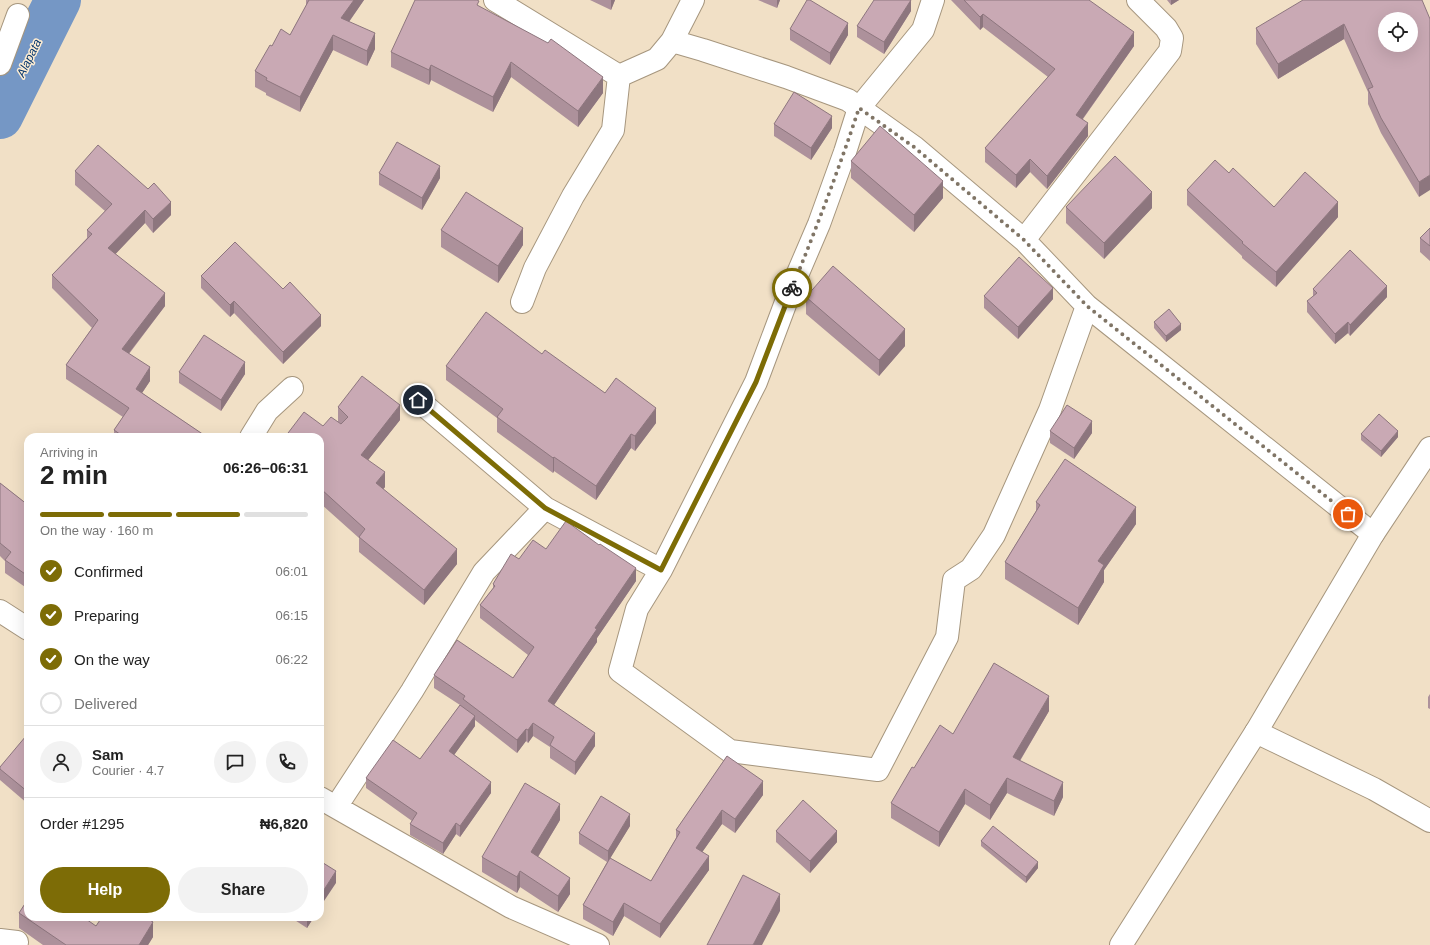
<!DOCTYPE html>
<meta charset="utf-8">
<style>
body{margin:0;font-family:Arial,sans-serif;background:#f2f2f2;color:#222;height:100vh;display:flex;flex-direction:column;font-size:15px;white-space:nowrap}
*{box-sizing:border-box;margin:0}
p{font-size:13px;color:#767676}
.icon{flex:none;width:22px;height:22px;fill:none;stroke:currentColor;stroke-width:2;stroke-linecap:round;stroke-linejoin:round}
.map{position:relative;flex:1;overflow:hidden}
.side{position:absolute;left:24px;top:433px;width:300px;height:488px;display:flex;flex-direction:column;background:#fff;border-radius:12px;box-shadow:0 4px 16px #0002}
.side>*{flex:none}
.tools{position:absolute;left:1378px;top:12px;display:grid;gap:8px}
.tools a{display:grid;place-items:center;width:40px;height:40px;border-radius:50%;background:#fff;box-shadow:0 4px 16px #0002;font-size:20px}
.pin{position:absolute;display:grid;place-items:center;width:34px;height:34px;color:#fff;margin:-17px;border:2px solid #fff;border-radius:50%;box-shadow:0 1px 4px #0007}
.courier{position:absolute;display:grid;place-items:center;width:40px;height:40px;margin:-20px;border:3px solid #7d6c06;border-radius:50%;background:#fff;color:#222;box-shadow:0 1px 5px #0007}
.head em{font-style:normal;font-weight:800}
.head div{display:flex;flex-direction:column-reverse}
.head{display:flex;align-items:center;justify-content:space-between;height:68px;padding:0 16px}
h1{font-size:26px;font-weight:800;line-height:30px}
.bar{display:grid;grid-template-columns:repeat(4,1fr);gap:6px 4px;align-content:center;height:48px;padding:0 16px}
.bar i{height:5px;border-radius:3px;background:#e0e0e0}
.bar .current{background:#7d6c06}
.bar p{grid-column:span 4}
.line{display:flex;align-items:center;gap:10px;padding:0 16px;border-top:1px solid #e0e0e0}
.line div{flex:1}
.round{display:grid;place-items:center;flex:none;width:42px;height:42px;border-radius:21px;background:#f2f2f2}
ol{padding:0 16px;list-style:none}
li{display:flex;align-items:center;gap:12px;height:44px}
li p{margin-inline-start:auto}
li .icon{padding:4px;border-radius:50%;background:#7d6c06;color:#fff;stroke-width:4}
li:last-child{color:#767676}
li i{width:22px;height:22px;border:2px solid #e0e0e0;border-radius:50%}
.button{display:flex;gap:8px;margin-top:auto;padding:8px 16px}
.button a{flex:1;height:46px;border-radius:24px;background:#7d6c06;color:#fff;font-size:16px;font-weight:800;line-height:46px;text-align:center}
.button a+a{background:#f2f2f2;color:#222}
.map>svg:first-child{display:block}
</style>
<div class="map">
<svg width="1430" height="945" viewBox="0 0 1430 945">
<rect width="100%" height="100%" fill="#f1e0c6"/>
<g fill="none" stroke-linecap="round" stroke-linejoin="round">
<path stroke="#7597c5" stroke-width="46" d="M 0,116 L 58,0"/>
<g stroke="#a6967e" stroke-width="24">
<path id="minor" d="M 495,0 L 619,76
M 672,41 L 693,0
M 0,64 L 18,15
M 1024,240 L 1170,51 L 1172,38 L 1166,28 L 1138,0
M 522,302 L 535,268 L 573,196 L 613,130 L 619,76 L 657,59 L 672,41 L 703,50 L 786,77 L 848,100 L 914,147 L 1024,240 L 1087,306 L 1373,534
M 418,400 L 545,508 L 661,570 L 637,609 L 620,671 L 730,751 L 878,770 L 947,637 L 954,580 L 971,569 L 994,535 L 1050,410 L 1087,306
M 251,437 L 267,411 L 292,388
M 661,570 L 756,382 L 789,294 L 819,224 L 845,152 L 859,108 L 923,30 L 933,0
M 0,611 L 28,629
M 1256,732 L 1374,789 L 1430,821
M 320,798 L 511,907 L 598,945
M 336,807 L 412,691 L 484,572 L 545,508
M 0,940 L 17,942 L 14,945"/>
</g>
<g stroke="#a6967e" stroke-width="24">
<path id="major" d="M 1121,945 L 1256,732 L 1373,534 L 1430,448"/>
</g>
<use href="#minor" stroke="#fff" stroke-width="22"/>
<use href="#major" stroke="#fff" stroke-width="22"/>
</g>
<path fill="#ad919b" d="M 306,0 L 364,0 L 349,22 L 375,49 L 367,66 L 333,50 L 300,112 L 266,95 L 266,93 L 255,87 L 255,71 L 272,46 L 290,35 L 306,6 Z
M 590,0 L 615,0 L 611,10 Z
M 758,0 L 780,0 L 777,8 Z
M 911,0 L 911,11 L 884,54 L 857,37 L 857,26 Z
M 951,0 L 1089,0 L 1134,46 L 1083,119 L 1088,136 L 1047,189 L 1030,172 L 1016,188 L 985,162 L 985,148 L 1048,77 L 983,27 L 980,30 Z
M 1167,0 L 1179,0 L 1171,5 Z
M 1422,0 L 1419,197 L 1381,133 L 1368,104 L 1368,92 L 1344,39 L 1278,79 L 1256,44 L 1256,28 Z
M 479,6 L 603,93 L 578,127 L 511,77 L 493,112 L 431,80 L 429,85 L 391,67 L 391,52 Z
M 790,29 L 848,35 L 830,65 L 790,40 Z
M 774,124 L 832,128 L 811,160 L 774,136 Z
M 851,161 L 943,198 L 914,232 L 851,178 Z
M 75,171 L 171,215 L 153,233 L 145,223 L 115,254 L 165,306 L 129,354 L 150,381 L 142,393 L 207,437 L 114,437 L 114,430 L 123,417 L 66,379 L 66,365 L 92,328 L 52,288 L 52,275 L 87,238 L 87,230 L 105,211 L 75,185 Z
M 379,173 L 440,178 L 422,210 L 379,185 Z
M 1229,173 L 1274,207 L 1338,217 L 1276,287 L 1242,258 L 1242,256 L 1187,205 L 1187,190 Z
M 1066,207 L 1152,208 L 1104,259 L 1066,223 Z
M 1430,228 L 1430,261 L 1420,252 L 1420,238 Z
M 441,230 L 523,245 L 498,283 L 441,247 Z
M 201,276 L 321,326 L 283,364 L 234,313 L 230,317 L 201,288 Z
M 1313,289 L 1387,297 L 1350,336 L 1348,333 L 1335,344 L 1307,312 L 1307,301 L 1313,297 Z
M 984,296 L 1053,299 L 1018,339 L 984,308 Z
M 806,297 L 905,346 L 879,376 L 806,314 Z
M 1154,322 L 1181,330 L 1166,342 L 1154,328 Z
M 542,354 L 605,393 L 656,423 L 635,451 L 631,448 L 596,500 L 554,471 L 553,473 L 497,432 L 497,418 L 446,380 L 446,366 Z
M 179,372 L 245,374 L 221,411 L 179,383 Z
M 338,407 L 400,420 L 368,460 L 385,487 L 383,489 L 457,564 L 424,605 L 359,552 L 359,538 L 321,504 L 320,505 L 323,426 L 339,423 L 338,422 Z
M 1050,431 L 1092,433 L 1074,459 L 1050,443 Z
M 1361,434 L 1398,437 L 1381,457 L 1361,440 Z
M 0,483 L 28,505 L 28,589 L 5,573 L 5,561 L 0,556 Z
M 1036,502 L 1136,524 L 1104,570 L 1104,582 L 1078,625 L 1005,579 L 1005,562 L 1036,511 Z
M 546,549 L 636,581 L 597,638 L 597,642 L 554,705 L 595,746 L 575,775 L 550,758 L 550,747 L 533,736 L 528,743 L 526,741 L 517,753 L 475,720 L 475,726 L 454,755 L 491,793 L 460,837 L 456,834 L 443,854 L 410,835 L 410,824 L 412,821 L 366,788 L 366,778 L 420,759 L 460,705 L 434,688 L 434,675 L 513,678 L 528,655 L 480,618 L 480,605 L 493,588 L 493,584 L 519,559 Z
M 1430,694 L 1430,709 L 1428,708 L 1428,697 Z
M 1049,711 L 1020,761 L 1063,797 L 1054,816 L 1007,793 L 990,820 L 965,804 L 939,847 L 891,818 L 891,803 L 953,734 Z
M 28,737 L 28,804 L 0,780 L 0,767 Z
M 727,756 L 763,795 L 735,833 L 722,824 L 702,852 L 709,870 L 660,938 L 624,916 L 613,936 L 583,919 L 583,905 L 607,862 L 579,844 L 579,833 L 630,826 L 610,858 L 651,881 L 676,838 L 676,830 Z
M 560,820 L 538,857 L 570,894 L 558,912 L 520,887 L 517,893 L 482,872 L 482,857 Z
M 776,831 L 837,842 L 810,873 L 776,842 Z
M 981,841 L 1038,868 L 1026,883 L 981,846 Z
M 19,913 L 96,926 L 153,937 L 148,945 L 43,945 L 19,928 Z
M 290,917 L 314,917 L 307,928 Z"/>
<path fill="#8d767e" d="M 354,0 L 364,0 L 341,33 L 341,18 Z
M 611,0 L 615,0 L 611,10 Z
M 777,0 L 780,0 L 777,8 Z
M 911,0 L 911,11 L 884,54 L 884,42 Z
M 1171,0 L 1179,0 L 1171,5 Z
M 983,14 L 983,27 L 980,30 L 980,17 Z
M 848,23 L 848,35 L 830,65 L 830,53 Z
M 1344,24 L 1344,39 L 1278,79 L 1278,64 Z
M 1134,32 L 1134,46 L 1076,128 L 1076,115 Z
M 375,33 L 375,49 L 367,66 L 367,51 Z
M 333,35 L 333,50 L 300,112 L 300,97 Z
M 511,62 L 511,77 L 493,112 L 493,97 Z
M 431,65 L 431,80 L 429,85 L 429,70 Z
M 603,77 L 603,93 L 578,127 L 578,111 Z
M 832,116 L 832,128 L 811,160 L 811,148 Z
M 1088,123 L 1088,136 L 1047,189 L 1047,176 Z
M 1030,159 L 1030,172 L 1016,188 L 1016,175 Z
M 440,166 L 440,178 L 422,210 L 422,198 Z
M 1430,175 L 1430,190 L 1419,197 L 1419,182 Z
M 943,181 L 943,198 L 914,232 L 914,215 Z
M 1152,192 L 1152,208 L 1104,259 L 1104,243 Z
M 171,202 L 171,215 L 153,233 L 153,219 Z
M 1338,202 L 1338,217 L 1276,287 L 1276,272 Z
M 145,210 L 145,223 L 108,262 L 108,248 Z
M 523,228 L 523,245 L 498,283 L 498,266 Z
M 1387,286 L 1387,297 L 1350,336 L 1350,325 Z
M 1053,288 L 1053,299 L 1018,339 L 1018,327 Z
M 165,293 L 165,306 L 122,362 L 122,349 Z
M 234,301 L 234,313 L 230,317 L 230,305 Z
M 321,315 L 321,326 L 283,364 L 283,352 Z
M 1348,322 L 1348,333 L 1335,344 L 1335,334 Z
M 1181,324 L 1181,330 L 1166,342 L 1166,336 Z
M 905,329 L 905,346 L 879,376 L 879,360 Z
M 245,362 L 245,374 L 221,411 L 221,400 Z
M 150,367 L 150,381 L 136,402 L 136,389 Z
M 400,405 L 400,420 L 361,469 L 361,455 Z
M 656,408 L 656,423 L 635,451 L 635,436 Z
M 1092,421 L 1092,433 L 1074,459 L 1074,448 Z
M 1398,431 L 1398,437 L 1381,457 L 1381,451 Z
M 631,434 L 631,448 L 596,500 L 596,486 Z
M 554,457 L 554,471 L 553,473 L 553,458 Z
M 385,472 L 385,487 L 376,498 L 376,483 Z
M 321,489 L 321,504 L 320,505 L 320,490 Z
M 1136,507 L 1136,524 L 1104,570 L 1104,582 L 1078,625 L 1078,608 L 1098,561 Z
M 457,549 L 457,564 L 424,605 L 424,590 Z
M 636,568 L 636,581 L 597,638 L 597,642 L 548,714 L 548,701 L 595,628 Z
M 1049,696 L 1049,711 L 1013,772 L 1013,757 Z
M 475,716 L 475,726 L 449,762 L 449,751 Z
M 533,723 L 533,736 L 528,743 L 528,730 Z
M 526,729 L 526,741 L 517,753 L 517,740 Z
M 595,733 L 595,746 L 575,775 L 575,762 Z
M 1007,778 L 1007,793 L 990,820 L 990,805 Z
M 763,781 L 763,795 L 735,833 L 735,819 Z
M 491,782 L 491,793 L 460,837 L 460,826 Z
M 1063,782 L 1063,797 L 1054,816 L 1054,801 Z
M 965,789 L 965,804 L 939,847 L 939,832 Z
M 560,804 L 560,820 L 531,868 L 531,852 Z
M 722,810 L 722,824 L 696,861 L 696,848 Z
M 630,814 L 630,826 L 608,862 L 608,851 Z
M 456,823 L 456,834 L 443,854 L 443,843 Z
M 837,831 L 837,842 L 810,873 L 810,861 Z
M 709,856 L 709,870 L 660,938 L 660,924 Z
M 1038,862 L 1038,868 L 1026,883 L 1026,877 Z
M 336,871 L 336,883 L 320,907 L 320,896 Z
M 520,871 L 520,887 L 517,893 L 517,877 Z
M 570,878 L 570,894 L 558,912 L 558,896 Z
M 780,894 L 780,911 L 762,945 L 753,945 Z
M 624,903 L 624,916 L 613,936 L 613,922 Z
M 307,917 L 314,917 L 307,928 Z
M 153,922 L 153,937 L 148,945 L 139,945 Z"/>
<path fill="#c9a9b4" stroke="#8d767e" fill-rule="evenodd" d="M 309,0 L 354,0 L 341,18 L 375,33 L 367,51 L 333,35 L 300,97 L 266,80 L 267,78 L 255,71 L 270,45 L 272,46 L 281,29 L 290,35 Z
M 415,0 L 477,0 L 479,1 L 477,5 L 548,43 L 551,39 L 603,77 L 578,111 L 511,62 L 493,97 L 431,65 L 429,70 L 391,52 Z
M 807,0 L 810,0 L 848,23 L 830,53 L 790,29 Z
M 874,0 L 911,0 L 884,42 L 857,26 Z
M 964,0 L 1089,0 L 1134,32 L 1076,115 L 1088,123 L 1047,176 L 1030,159 L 1016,175 L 985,148 L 1055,69 L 983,14 L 980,17 Z
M 1303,0 L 1422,0 L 1430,19 L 1430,175 L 1419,182 L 1381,118 L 1368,89 L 1373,87 L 1344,24 L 1278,64 L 1256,28 ZM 1385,19 L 1411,19 L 1411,45 L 1385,45 Z
M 794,92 L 832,116 L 811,148 L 774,124 Z
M 880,126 L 943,181 L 914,215 L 851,161 Z
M 397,142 L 440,166 L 422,198 L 379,173 Z
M 98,145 L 148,189 L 154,183 L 171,202 L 153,219 L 145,210 L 108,248 L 165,293 L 122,349 L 150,367 L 136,389 L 207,437 L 124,437 L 114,430 L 129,408 L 66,365 L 98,320 L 52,275 L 92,234 L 87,230 L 112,204 L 75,171 Z
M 1115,156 L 1152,192 L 1104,243 L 1066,207 Z
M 1215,160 L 1229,173 L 1233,168 L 1274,207 L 1305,172 L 1338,202 L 1276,272 L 1242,243 L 1243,242 L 1187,190 Z
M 466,192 L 523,228 L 498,266 L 441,230 Z
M 1430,228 L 1430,246 L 1420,238 Z
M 235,242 L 283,289 L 290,282 L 321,315 L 283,352 L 234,301 L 230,305 L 201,276 Z
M 1350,250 L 1387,286 L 1350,325 L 1348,322 L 1335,334 L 1307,301 L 1317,293 L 1313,289 Z
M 1019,257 L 1053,288 L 1018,327 L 984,296 Z
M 833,266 L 905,329 L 879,360 L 806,297 Z
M 1169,309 L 1181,324 L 1166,336 L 1154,322 Z
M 486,312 L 542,354 L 545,350 L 605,393 L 616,378 L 656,408 L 635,436 L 631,434 L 596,486 L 554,457 L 553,458 L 497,417 L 503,409 L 446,366 Z
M 204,335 L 245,362 L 221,400 L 179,372 Z
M 362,376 L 400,405 L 361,455 L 385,472 L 376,483 L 457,549 L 424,590 L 359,537 L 365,529 L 321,489 L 320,490 L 320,437 L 285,437 L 304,412 L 323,426 L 331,417 L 341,424 L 348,417 L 338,407 Z
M 1067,405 L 1092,421 L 1074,448 L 1050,431 Z
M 1379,414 L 1398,431 L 1381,451 L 1361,434 Z
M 1065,459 L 1136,507 L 1098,561 L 1104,565 L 1078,608 L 1005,562 L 1040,505 L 1036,502 Z
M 0,483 L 28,505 L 28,576 L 5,560 L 11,552 L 0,543 Z
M 566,521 L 599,545 L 600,544 L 636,568 L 595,628 L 597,629 L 548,701 L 595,733 L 575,762 L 550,745 L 554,737 L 533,723 L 528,730 L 526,729 L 517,740 L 463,699 L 465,696 L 434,675 L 457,640 L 513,678 L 534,647 L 480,605 L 495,586 L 493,584 L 511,554 L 519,559 L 533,540 L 546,549 Z
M 994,663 L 1049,696 L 1013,757 L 1063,782 L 1054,801 L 1007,778 L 990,805 L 965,789 L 939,832 L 891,803 L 912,767 L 914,768 L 940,725 L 953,734 Z
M 460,705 L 475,716 L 449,751 L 491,782 L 460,826 L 456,823 L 443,843 L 410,824 L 417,813 L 366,778 L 393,740 L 420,759 Z
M 26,736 L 28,737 L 28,792 L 0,769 L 0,767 Z
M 727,756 L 763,781 L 735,819 L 722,810 L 696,848 L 709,856 L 660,924 L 624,903 L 613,922 L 583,905 L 610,858 L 651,881 L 680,832 L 676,830 Z
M 525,783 L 560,804 L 531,852 L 570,878 L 558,896 L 520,871 L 517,877 L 482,857 Z
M 601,796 L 630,814 L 608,851 L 579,833 Z
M 803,800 L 837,831 L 810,861 L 776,831 Z
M 993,826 L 1038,862 L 1026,877 L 981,841 Z
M 320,861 L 336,871 L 320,896 Z
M 743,875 L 780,894 L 753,945 L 707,945 Z
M 28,899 L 28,917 L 83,917 L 96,926 L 102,917 L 145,917 L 153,922 L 139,945 L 66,945 L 19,913 Z"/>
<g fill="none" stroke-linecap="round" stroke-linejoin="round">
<path stroke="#807566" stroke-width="4" stroke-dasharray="0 7.2" d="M 792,288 C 816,229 839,169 859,108 L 914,147 L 1024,240 L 1087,306 L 1348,514"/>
<path stroke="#7d6c06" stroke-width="5" d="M 418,400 L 545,508 L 661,570 L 756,382 L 792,288"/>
</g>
<g text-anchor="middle" stroke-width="3" stroke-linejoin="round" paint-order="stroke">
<g font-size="12" font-style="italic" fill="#04356d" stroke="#feedd3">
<text transform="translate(29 58) rotate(-64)" y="4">Alapata</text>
</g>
</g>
</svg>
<div class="tools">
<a><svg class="icon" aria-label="locate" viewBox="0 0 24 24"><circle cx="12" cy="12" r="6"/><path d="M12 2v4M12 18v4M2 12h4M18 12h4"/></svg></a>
</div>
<div class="pin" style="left:1348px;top:514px;background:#ea580c"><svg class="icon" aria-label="bag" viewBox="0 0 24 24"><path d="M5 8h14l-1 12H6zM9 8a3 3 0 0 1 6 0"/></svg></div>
<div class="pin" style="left:418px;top:400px;background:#1f2937"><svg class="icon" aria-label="home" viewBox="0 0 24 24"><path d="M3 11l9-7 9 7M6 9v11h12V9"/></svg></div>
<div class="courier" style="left:792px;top:288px"><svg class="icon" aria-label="bike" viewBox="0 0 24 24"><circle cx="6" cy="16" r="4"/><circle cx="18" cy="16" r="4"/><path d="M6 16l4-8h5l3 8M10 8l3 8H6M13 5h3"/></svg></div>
<section class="side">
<div class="head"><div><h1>2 min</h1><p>Arriving in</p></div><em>06:26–06:31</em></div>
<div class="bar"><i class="current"></i><i class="current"></i><i class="current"></i><i></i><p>On the way · 160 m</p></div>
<ol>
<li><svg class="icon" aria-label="check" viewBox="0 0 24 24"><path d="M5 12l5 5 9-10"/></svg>Confirmed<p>06:01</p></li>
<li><svg class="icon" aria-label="check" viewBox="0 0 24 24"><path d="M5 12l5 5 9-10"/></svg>Preparing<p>06:15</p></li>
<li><svg class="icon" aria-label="check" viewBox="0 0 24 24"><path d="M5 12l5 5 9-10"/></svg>On the way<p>06:22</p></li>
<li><i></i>Delivered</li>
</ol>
<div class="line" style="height:72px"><a class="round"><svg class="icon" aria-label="person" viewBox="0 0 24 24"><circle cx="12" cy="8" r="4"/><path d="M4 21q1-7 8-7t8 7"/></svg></a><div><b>Sam</b><p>Courier · 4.7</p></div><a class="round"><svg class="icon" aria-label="chat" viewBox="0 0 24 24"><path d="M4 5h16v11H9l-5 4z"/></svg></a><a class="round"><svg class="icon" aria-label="phone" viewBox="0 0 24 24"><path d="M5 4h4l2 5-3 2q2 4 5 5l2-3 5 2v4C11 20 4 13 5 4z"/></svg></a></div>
<div class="line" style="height:52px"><div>Order #1295</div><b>₦6,820</b></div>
<div class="button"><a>Help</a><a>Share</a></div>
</section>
</div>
